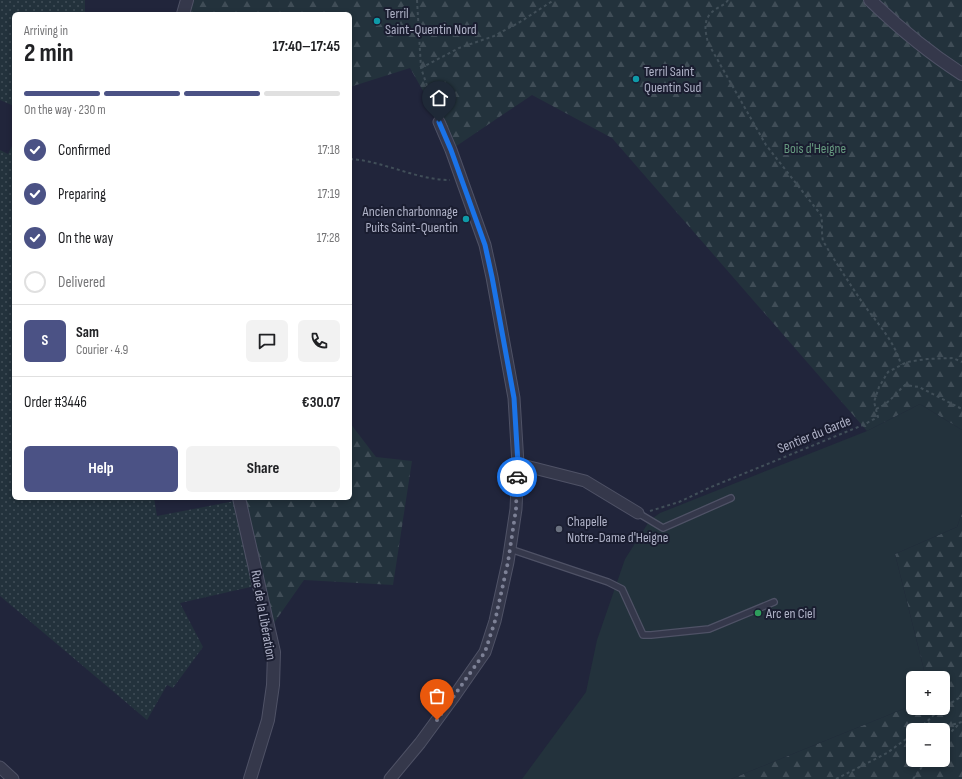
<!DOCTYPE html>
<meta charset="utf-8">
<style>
body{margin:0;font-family:"Sofia Sans Condensed",sans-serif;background:#f2f2f2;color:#202124;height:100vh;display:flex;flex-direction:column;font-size:15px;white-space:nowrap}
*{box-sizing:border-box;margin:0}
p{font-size:13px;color:#757577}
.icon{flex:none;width:22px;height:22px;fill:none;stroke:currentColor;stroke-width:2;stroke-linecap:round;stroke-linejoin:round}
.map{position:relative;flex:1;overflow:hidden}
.sheet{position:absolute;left:12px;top:12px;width:340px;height:488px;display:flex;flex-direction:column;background:#fff;border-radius:6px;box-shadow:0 2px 6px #0003}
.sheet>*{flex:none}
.controls{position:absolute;left:906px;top:671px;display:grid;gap:8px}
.controls a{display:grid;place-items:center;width:44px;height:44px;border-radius:6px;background:#fff;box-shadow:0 2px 6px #0003;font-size:20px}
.pin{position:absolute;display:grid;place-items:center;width:34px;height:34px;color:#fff;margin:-41px -17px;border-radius:50% 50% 50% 0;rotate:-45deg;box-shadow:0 0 4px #0007}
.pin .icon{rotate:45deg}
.courier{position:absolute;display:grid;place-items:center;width:40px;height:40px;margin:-20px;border:3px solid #1a73e8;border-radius:50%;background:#fff;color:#222;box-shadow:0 1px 5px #0007}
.head em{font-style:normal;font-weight:700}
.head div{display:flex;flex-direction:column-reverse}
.head{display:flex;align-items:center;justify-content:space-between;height:68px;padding:0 12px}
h1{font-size:26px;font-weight:700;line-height:30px}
.bar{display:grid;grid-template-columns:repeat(4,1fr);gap:6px 4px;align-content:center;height:48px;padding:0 12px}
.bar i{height:5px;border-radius:3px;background:#e0e0e0}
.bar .current{background:#4b5285}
.bar p{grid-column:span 4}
.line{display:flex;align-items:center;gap:10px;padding:0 12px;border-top:1px solid #e0e0e0}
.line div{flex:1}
.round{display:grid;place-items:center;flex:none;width:42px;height:42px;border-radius:6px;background:#f2f2f2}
ol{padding:0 12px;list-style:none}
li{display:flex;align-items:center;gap:12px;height:44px}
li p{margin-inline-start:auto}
li .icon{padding:4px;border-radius:50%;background:#4b5285;color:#fff;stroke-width:4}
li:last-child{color:#757577}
li i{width:22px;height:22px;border:2px solid #e0e0e0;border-radius:50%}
.cta{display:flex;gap:8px;margin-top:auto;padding:8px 12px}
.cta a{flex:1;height:46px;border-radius:6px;background:#4b5285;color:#fff;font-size:16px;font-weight:700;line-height:46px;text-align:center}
.cta a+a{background:#f2f2f2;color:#202124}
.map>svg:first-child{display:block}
</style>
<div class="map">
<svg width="962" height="779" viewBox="0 0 962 779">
<defs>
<pattern id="grass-dots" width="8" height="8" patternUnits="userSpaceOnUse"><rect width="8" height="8" fill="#23323c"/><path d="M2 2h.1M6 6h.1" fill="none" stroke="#404d57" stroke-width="1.8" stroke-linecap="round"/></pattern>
<pattern id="forest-firs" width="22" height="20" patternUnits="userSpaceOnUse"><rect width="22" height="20" fill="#23323c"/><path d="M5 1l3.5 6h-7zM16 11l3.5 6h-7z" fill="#404d57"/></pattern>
</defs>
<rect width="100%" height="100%" fill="#21253b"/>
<path fill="url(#grass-dots)" d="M 0,0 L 85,0 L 85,14 L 14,14 L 14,106 L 0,100 Z
M 14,142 L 14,498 L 154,498 L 157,516 L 240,500 L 259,585 L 180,603 L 203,647 L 173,688 L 167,685 L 147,720 L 0,596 L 0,150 L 8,154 Z"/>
<path fill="url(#forest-firs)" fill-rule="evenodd" d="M 187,0 L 962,0 L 962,430 L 920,404 L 867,431 L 612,138 L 532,95 L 455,147 L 410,68 L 350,87 L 350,14 L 183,14 Z
M 350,423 L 376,457 L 412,461 L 393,585 L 304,580 L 269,630 L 239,498 L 350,498 Z
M 962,513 L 962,779 L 731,779 L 913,705 L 913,708 L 943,708 L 943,678 L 926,678 L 895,554 L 957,527 ZM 913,730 L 943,730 L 943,760 L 913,760 Z"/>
<path fill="#23323c" d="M 920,404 L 962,430 L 962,513 L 957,527 L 895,554 L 926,678 L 913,678 L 913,705 L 731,779 L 522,779 L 586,692 L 597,640 L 625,559 L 650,520 L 660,513 L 867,431 Z"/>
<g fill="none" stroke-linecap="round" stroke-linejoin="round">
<g stroke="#4f5266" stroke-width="8">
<path id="service" d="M 638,513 L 663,528 L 731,498
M 510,549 L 608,582 L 622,589 L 643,635 L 651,635 L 709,629 L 774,602"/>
</g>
<g stroke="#4f5266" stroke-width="13">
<path id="minor" d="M 518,464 L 585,481 L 638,513
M 0,767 L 13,779
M 390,779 L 420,743 L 453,698 L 485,652 L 495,621 L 508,562 L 516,509 L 518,464 L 514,398 L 492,277 L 485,245 L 451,150 L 439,122"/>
</g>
<g stroke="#4f5266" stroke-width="14">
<path id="tertiary" d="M 870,0 C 900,29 926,51 962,74
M 183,14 L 187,0
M 239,498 L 274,652 L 273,685 L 268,720 L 250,779"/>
</g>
<path stroke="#414f59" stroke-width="2" stroke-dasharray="3 3" stroke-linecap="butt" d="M 417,0 L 421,68 L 436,112
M 728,0 C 725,5 720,6 716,9 C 702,18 705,30 708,43 L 766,145 L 821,215 C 823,224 821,232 823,241 C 836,263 850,284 864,305 C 878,324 895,342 901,365
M 421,68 L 459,48 L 494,36 L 520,22 L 554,0
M 350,159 C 384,161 416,180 450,180
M 876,409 C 890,403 894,395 905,385 L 919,387 L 962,409
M 650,511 L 679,502 L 711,487 L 863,425 L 878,417 L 874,402 L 879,387 L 888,372 L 907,362 L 927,359 L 953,358 L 962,362
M 919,729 L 937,712 L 962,696
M 918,730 L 919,729 L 941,728 L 962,722
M 943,740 L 959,724
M 836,779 L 887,753 L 913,734
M 913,779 L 927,760"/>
<use href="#service" stroke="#35384b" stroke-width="5.5"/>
<use href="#minor" stroke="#35384b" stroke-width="11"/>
<use href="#tertiary" stroke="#35384b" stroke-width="12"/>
</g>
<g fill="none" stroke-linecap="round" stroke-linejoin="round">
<path stroke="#7d8196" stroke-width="4" stroke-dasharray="0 7.2" d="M 437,720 L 485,652 L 495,621 L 508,562 L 516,509 L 517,477"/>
<path stroke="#1a73e8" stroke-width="5" d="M 439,122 L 451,150 L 485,245 L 492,277 L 514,398 L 518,464 L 517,477"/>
</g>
<g fill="#0f9aa8" stroke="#1a1d30" stroke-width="1.5">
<circle cx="377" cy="21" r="4"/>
<circle cx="636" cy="79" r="4"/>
<circle cx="466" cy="219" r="4"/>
</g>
<circle fill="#6b7280" stroke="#1a1d30" stroke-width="1.5" cx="559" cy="529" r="4"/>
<circle fill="#2e9e5b" stroke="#1a1d30" stroke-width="1.5" cx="758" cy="613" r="4"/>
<g text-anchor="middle" stroke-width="4" stroke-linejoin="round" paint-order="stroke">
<g font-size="14" fill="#afb2c7" stroke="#1a1d30" text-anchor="start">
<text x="385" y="18">Terril<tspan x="385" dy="16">Saint-Quentin Nord</tspan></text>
<text x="644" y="76">Terril Saint<tspan x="644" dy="16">Quentin Sud</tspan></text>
<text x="458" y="216" text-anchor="end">Ancien charbonnage<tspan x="458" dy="16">Puits Saint-Quentin</tspan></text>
<text x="567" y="526">Chapelle<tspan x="567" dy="16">Notre-Dame d'Heigne</tspan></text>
<text x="766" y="618">Arc en Ciel</text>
</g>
<g font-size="14" fill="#66997f" stroke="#1a1d30">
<text x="815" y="153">Bois d'Heigne</text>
</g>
<g font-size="14" fill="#afb2c7" stroke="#1a1d30">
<text transform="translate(814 434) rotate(-22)" y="5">Sentier du Garde</text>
<text transform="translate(264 615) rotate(80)" y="5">Rue de la Libération</text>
</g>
</g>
</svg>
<div class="controls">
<a>+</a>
<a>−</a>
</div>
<div class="pin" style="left:437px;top:720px;background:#ea580c"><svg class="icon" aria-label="bag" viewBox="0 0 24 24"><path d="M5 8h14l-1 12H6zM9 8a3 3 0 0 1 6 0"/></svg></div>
<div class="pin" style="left:439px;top:122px;background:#1f2937"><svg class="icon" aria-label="home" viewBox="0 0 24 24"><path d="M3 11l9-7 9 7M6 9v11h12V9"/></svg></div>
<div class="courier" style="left:517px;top:477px"><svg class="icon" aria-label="car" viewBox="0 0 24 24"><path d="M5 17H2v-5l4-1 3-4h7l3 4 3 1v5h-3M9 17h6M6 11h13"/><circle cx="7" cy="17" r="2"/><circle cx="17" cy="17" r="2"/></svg></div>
<section class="sheet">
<div class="head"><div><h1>2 min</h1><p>Arriving in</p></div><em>17:40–17:45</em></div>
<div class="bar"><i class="current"></i><i class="current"></i><i class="current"></i><i></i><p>On the way · 230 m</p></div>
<ol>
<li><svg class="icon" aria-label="check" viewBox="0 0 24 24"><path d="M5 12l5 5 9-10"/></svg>Confirmed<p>17:18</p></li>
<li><svg class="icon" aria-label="check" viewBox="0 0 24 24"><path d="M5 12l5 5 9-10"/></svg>Preparing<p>17:19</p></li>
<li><svg class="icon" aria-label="check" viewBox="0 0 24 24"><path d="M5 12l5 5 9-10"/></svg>On the way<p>17:28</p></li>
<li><i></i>Delivered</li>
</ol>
<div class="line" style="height:72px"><b class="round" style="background:#4b5285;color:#fff">S</b><div><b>Sam</b><p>Courier · 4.9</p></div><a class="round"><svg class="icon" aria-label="chat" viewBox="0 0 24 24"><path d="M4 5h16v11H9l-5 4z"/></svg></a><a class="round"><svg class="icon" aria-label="phone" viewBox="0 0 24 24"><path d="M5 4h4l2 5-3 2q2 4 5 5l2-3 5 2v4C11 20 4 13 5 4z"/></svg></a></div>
<div class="line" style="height:52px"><div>Order #3446</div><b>€30.07</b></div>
<div class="cta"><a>Help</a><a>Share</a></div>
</section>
</div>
